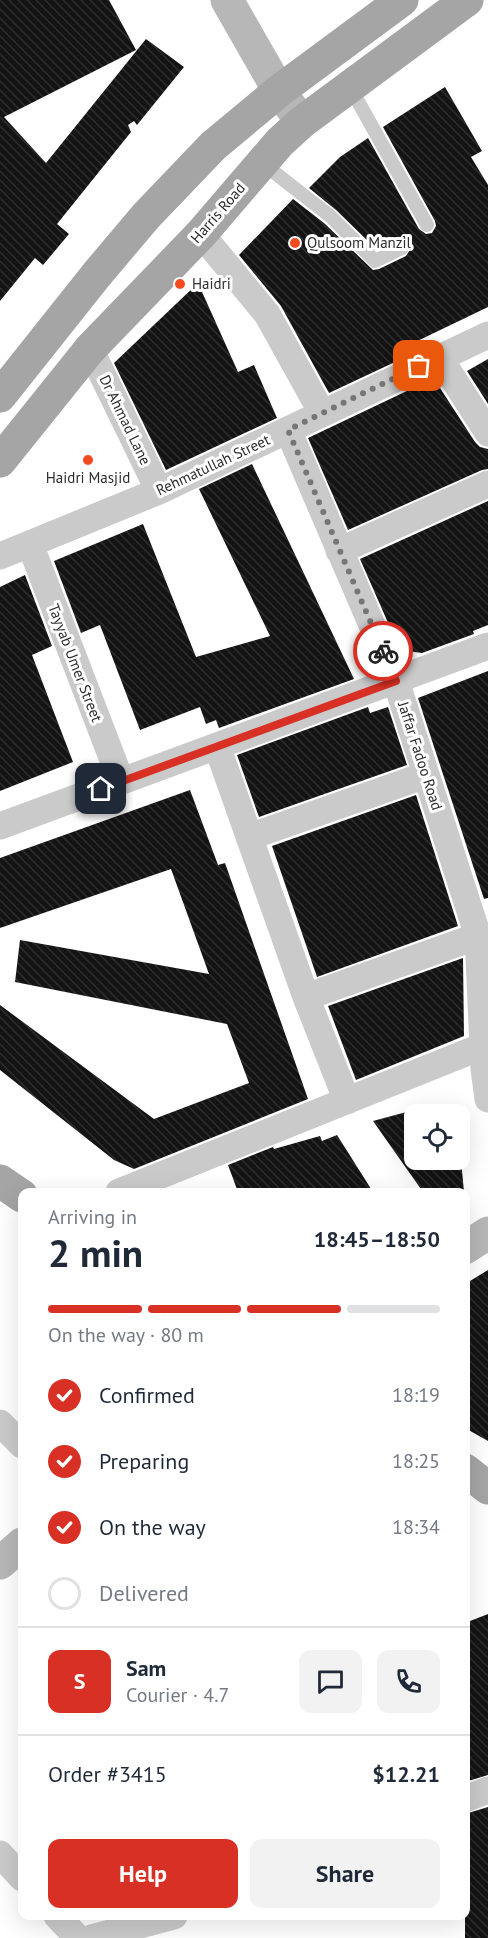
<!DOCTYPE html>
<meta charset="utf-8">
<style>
body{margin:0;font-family:"PT Sans",sans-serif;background:#f2f2f3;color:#1f2937;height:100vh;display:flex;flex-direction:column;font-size:22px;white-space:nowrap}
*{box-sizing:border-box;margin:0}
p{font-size:20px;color:#747a83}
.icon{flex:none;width:33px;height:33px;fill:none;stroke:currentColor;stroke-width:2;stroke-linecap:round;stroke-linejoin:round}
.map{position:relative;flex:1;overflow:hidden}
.panel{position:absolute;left:18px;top:1188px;width:452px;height:732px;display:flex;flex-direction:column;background:#fff;border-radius:12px;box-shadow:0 6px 24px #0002}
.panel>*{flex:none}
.controls{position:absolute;left:404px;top:1104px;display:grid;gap:12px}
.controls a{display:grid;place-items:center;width:66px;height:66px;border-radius:12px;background:#fff;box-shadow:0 6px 24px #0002;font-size:30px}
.pin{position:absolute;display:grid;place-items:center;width:51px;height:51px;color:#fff;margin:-26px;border-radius:12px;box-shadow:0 3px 9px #0006}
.courier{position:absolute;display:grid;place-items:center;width:60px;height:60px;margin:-30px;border:4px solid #d93025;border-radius:50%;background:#fff;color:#222;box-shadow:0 2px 8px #0007}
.head em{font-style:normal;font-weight:600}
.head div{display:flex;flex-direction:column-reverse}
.head{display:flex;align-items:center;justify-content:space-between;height:102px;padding:0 30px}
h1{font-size:39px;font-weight:600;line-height:45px}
.bar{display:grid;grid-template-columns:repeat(4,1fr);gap:9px 6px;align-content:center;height:72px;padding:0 30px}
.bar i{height:8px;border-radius:4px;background:#e0e1e3}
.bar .current{background:#d93025}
.bar p{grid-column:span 4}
.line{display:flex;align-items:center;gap:15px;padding:0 30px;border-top:2px solid #e0e1e3}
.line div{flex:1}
.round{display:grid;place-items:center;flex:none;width:63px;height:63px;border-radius:12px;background:#f2f2f3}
ol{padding:0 30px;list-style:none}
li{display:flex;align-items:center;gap:18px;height:66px}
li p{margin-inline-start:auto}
li .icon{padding:6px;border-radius:50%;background:#d93025;color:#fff;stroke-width:4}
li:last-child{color:#747a83}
li i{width:33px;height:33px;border:3px solid #e0e1e3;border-radius:50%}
.action{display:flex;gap:12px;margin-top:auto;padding:12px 30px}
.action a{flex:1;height:69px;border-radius:12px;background:#d93025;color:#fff;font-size:24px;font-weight:600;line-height:69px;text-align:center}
.action a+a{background:#f2f2f3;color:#1f2937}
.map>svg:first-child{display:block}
</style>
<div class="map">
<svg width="488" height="1938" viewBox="0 0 488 1938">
<defs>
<pattern id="building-back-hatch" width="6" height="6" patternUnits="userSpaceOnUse" patternTransform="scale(1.5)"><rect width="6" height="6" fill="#141414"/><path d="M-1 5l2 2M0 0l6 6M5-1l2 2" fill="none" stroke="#2e2e2e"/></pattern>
</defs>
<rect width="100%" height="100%" fill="#fff"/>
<path fill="url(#building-back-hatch)" d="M 0,0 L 109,0 L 136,50 L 4,117 L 46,163 L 146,39 L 184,67 L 137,125 L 134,121 L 128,125 L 131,132 L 57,224 L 69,234 L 43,265 L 35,258 L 0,301 Z
M 445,87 L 482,151 L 471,157 L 488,185 L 488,307 L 407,346 L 412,354 L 329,393 L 281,306 L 239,255 L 293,199 L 324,223 L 373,270 L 379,269 L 406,256 L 411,248 L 408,241 L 399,240 L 377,250 L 336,210 L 309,188 L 340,157 L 368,138 L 419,229 L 426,234 L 432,233 L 436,226 L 435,221 L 383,127 Z
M 198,283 L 238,372 L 254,365 L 277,418 L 166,470 L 114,363 Z
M 488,359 L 488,404 L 467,371 Z
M 430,380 L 436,390 L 440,388 L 475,442 L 480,447 L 488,449 L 488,469 L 482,470 L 348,530 L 308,438 Z
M 252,464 L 354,679 L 219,728 L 216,720 L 206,724 L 200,707 L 140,730 L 100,625 L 81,633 L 54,561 L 143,524 L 196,657 L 270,636 L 199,489 Z
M 488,501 L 488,625 L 473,631 L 474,634 L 422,653 L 400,650 L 360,559 Z
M 25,575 L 52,646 L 32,655 L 73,762 L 0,791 L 0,587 Z
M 488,671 L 488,898 L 484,899 L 418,698 Z
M 368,707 L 370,713 L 388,707 L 407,765 L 259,817 L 237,755 Z
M 190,790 L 218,865 L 225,863 L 308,1099 L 134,1169 L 114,1160 L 0,1070 L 0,1005 L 154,1119 L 249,1083 L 227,1024 L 15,982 L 20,940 L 209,974 L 171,869 L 0,928 L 0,858 Z
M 416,795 L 458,926 L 317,977 L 272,846 Z
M 463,958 L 464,1036 L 356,1080 L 328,1006 Z
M 414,1110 L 414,1160 L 459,1160 L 459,1149 L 460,1149 L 464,1192 L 423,1192 L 373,1121 Z
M 337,1135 L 373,1192 L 238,1192 L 228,1165 L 273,1147 L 274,1149 L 320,1136 L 322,1141 Z
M 488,1270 L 488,1441 L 465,1428 L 465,1284 Z
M 488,1614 L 488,1775 L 465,1782 L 465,1623 Z
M 488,1807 L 488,1938 L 465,1938 L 465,1814 Z"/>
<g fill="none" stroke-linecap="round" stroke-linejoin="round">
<path stroke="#cacaca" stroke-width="14" d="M 350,87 L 427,225
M 261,162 L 330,216 L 375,261 L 402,248"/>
<path stroke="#cacaca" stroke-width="27" d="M 201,234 L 267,314 L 322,413
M 90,349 L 159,491
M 439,357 L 488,433
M 288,430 L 396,681 L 478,936 L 484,1069 L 488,1099
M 30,544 L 121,781
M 339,551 L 488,484
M 0,556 L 159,491 L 488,335
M 217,746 L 306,997 L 347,1101
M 0,826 L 488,646
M 249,837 L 426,775
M 306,997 L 478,936
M 119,1192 L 483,1046
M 0,1423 L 22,1445
M 465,1799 L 488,1790
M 0,1854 L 22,1878
M 57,1916 L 78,1938
M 91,1938 L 174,1916"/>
<path stroke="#b7b7b7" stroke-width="33" d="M 227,0 L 279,91 L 302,122
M 465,1248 L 488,1233
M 0,1563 L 22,1544"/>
<path stroke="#a5a5a5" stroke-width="33" d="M 0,396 L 97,274 L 146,216 L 213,146 L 279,91 L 402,0
M 0,461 L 90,349 L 201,234 L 280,142 L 302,122 L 467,0
M 0,1181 L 22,1196
M 465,1470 L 488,1488"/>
</g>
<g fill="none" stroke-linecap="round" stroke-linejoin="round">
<path stroke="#767676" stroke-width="6" stroke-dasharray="0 10.8" d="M 383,651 L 288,430 L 419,366"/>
<path stroke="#d93025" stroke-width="8" d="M 101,789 L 396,681 L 383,651"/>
</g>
<g fill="#f24b20" stroke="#fff" stroke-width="2">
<circle cx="295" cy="243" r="6"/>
<circle cx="180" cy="284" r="6"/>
<circle cx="88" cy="460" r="6"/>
</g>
<g text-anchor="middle" stroke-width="6" stroke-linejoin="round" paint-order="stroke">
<g font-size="15" fill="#2d2d2d" stroke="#fff">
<text transform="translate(218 213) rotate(-49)" y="5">Harris Road</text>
<text transform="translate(125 420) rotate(64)" y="5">Dr Ahmad Lane</text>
<text transform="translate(213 465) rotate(-25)" y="5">Rehmatullah Street</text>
<text transform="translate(75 663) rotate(69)" y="5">Tayyab Umer Street</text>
<text transform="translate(420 756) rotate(72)" y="5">Jaffar Fadoo Road</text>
</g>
<g font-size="15" fill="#2d2d2d" stroke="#fff" text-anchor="start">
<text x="307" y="248">Qulsoom Manzil</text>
<text x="192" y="289">Haidri</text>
<text x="88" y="483" text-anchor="middle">Haidri Masjid</text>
</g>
</g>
</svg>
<div class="controls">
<a><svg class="icon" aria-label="locate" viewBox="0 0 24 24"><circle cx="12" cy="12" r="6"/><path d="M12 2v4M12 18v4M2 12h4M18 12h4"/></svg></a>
</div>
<div class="pin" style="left:419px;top:366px;background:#ea580c"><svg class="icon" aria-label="bag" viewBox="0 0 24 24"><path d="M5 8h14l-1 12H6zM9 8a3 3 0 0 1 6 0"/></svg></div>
<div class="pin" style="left:101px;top:789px;background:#1f2937"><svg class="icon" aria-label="home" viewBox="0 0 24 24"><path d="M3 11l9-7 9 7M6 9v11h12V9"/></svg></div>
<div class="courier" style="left:383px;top:651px"><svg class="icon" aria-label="bike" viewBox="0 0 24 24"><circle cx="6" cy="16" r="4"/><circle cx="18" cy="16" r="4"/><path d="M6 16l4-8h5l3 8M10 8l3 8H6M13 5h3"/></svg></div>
<section class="panel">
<div class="head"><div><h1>2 min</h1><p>Arriving in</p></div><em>18:45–18:50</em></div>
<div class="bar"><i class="current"></i><i class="current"></i><i class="current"></i><i></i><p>On the way · 80 m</p></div>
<ol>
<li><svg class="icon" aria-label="check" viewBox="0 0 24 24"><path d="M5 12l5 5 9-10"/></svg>Confirmed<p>18:19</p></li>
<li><svg class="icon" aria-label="check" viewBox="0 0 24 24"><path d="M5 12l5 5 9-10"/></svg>Preparing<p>18:25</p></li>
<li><svg class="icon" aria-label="check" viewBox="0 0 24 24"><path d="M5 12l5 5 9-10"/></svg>On the way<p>18:34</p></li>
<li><i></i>Delivered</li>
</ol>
<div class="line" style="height:108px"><b class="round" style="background:#d93025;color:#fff">S</b><div><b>Sam</b><p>Courier · 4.7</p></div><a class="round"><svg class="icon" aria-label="chat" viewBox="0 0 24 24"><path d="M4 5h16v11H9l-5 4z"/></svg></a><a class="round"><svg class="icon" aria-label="phone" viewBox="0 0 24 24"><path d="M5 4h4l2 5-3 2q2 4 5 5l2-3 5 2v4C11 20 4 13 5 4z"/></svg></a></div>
<div class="line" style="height:78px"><div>Order #3415</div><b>$12.21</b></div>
<div class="action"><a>Help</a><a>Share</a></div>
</section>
</div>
